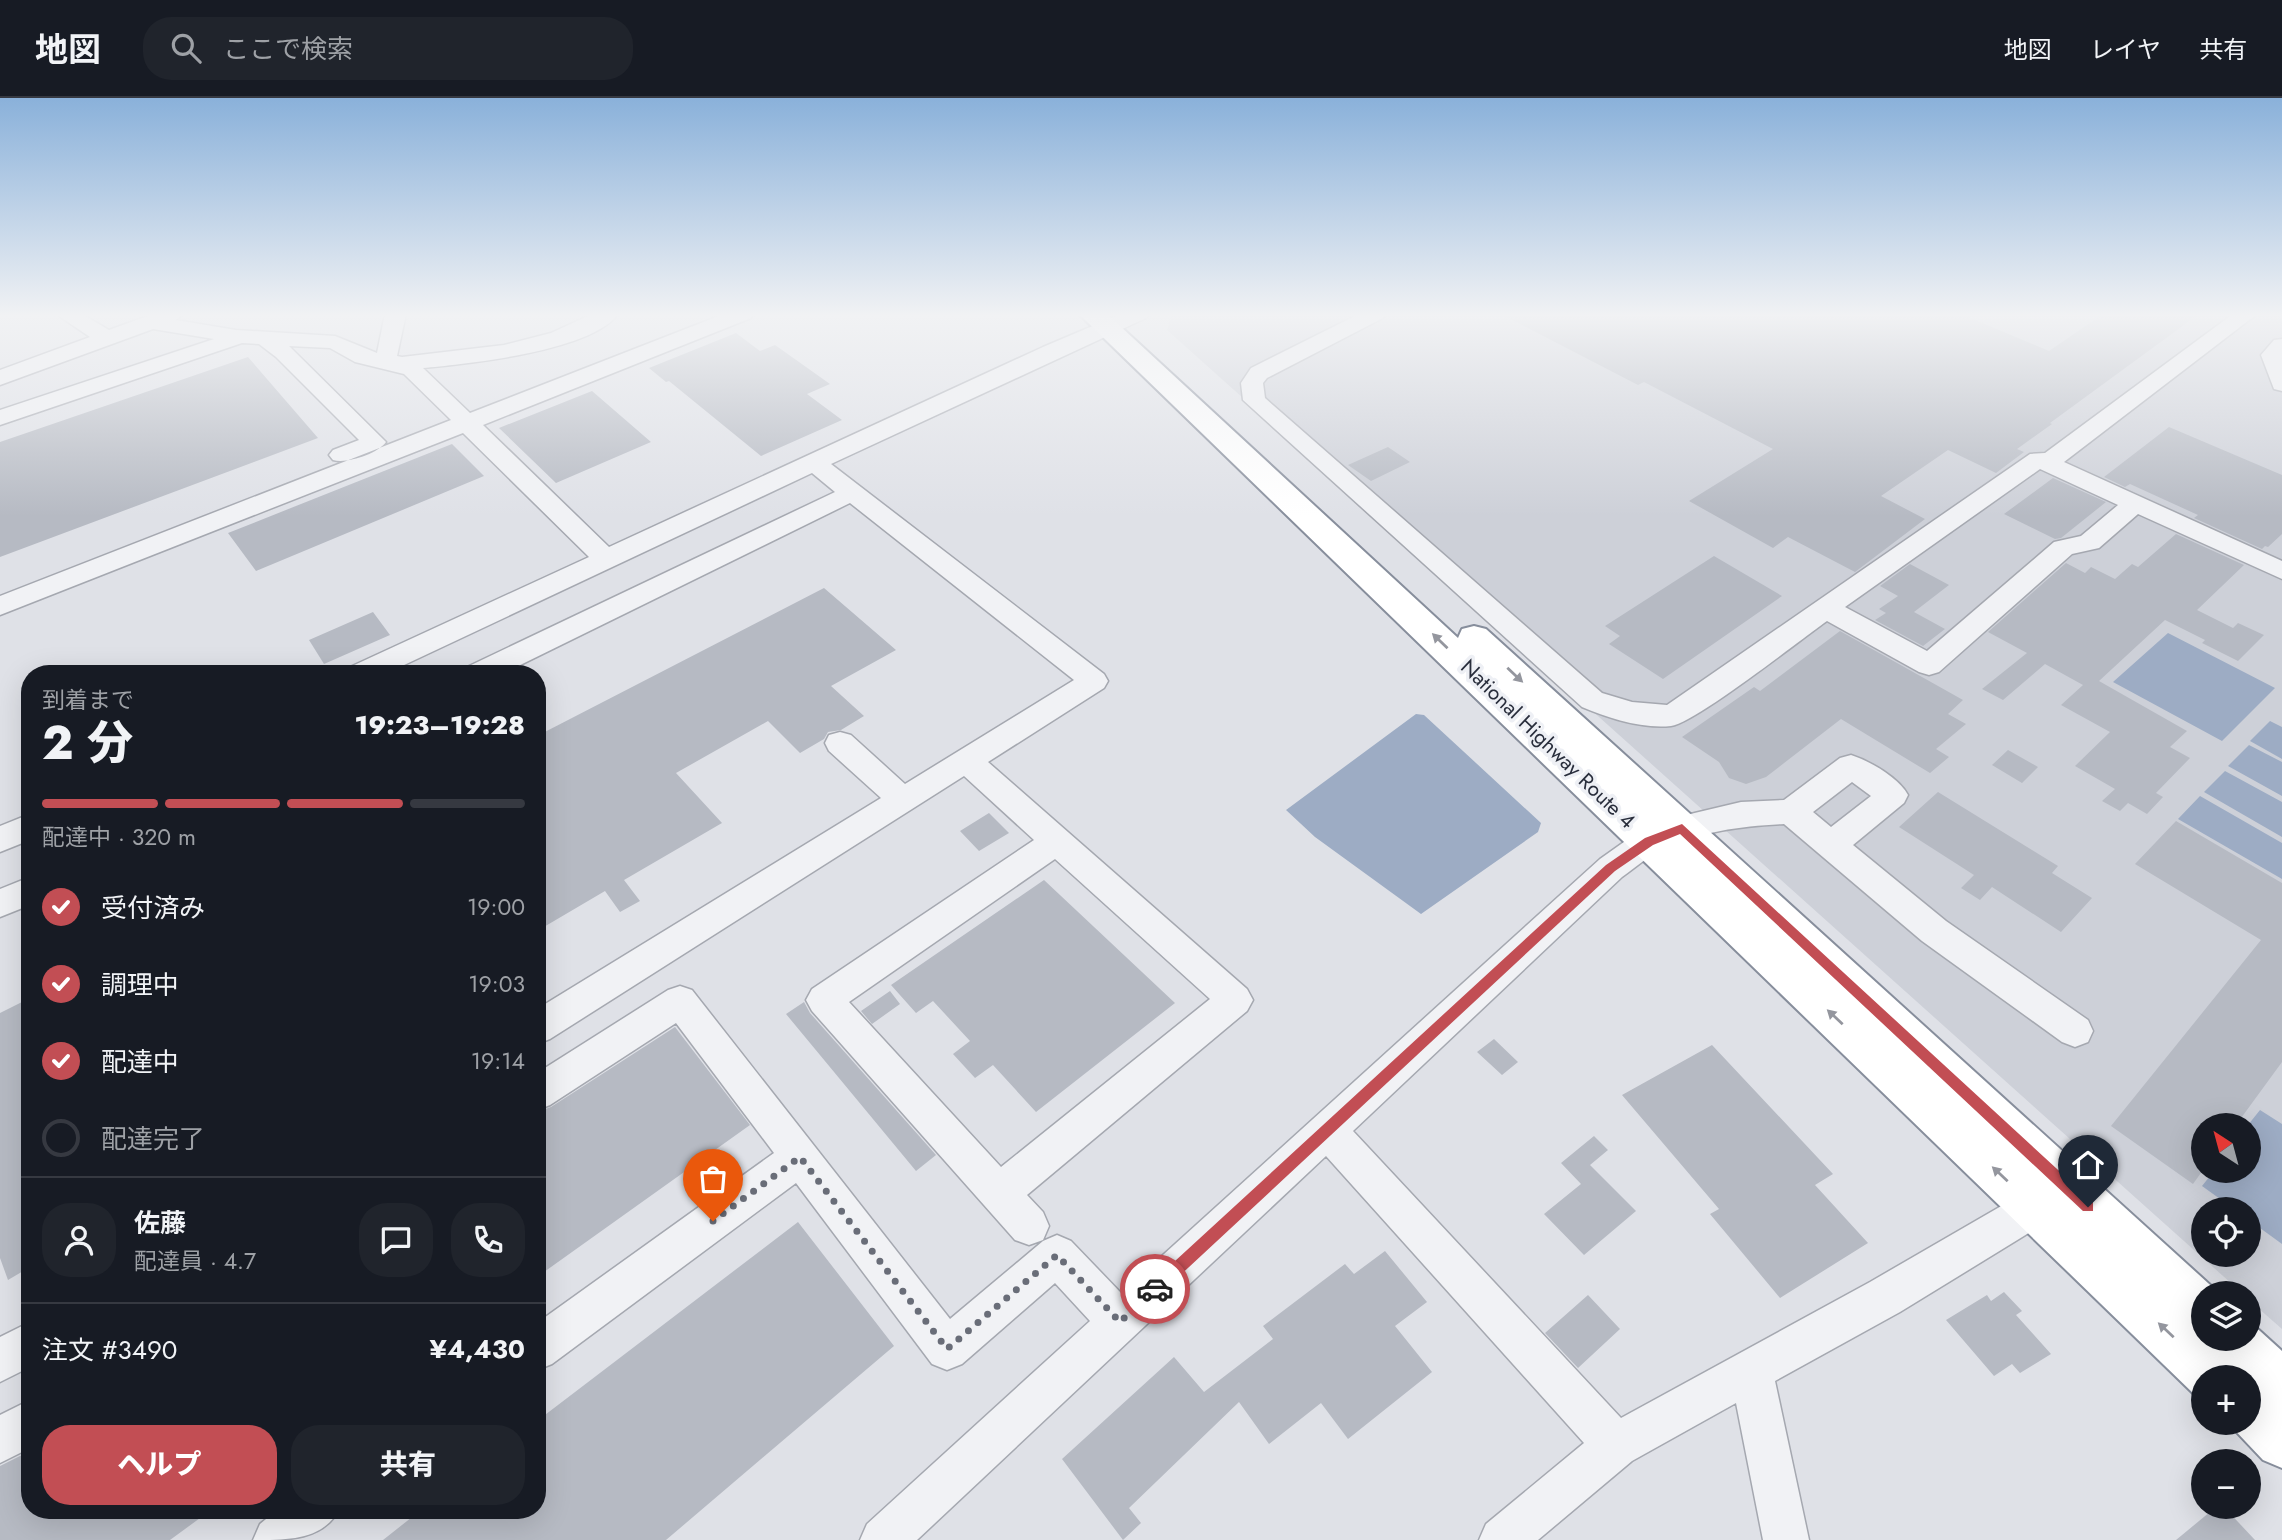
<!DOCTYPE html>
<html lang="ja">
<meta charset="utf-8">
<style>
body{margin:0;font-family:Jost,"Noto Sans JP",sans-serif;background:#20242c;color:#f1f3f6;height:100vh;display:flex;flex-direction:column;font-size:26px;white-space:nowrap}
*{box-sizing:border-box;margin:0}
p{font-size:23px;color:#9ea1a6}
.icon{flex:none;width:38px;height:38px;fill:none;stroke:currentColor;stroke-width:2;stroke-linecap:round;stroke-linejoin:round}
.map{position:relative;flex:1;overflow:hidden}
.details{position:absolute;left:21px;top:567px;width:525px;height:854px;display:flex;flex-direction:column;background:#171b24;border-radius:28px;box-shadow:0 7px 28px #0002}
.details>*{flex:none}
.needle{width:46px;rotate:324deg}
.tools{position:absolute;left:2191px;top:1015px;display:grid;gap:14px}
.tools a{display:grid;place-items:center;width:70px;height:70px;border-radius:50%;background:#171b24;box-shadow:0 7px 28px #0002;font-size:35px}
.pin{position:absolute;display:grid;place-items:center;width:60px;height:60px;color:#fff;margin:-72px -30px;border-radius:50% 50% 50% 0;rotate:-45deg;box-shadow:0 0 7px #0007}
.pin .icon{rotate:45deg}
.courier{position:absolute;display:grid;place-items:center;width:70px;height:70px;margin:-35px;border:5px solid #c24e54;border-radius:50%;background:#fff;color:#222;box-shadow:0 2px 9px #0007}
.overview em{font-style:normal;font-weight:800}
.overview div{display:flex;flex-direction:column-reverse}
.overview{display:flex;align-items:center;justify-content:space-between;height:119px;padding:0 21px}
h1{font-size:46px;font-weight:800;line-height:52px}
.bar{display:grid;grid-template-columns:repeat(4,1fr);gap:10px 7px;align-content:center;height:84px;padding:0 21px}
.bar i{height:9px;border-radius:5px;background:#363941}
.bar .selected{background:#c24e54}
.bar p{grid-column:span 4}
.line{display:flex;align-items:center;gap:18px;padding:0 21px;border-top:2px solid #363941}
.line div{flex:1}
.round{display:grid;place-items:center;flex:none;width:74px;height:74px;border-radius:28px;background:#20242c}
ol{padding:0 21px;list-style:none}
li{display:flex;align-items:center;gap:21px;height:77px}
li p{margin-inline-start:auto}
li .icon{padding:7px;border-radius:50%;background:#c24e54;color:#fff;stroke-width:4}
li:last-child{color:#9ea1a6}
li i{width:38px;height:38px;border:4px solid #363941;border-radius:50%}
.cta{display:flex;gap:14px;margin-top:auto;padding:14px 21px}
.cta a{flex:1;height:80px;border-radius:28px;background:#c24e54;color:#fff;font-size:28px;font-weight:800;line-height:80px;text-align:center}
.cta a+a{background:#20242c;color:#f1f3f6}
header{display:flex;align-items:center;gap:42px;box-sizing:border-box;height:98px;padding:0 35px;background:#171b24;border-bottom:2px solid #363941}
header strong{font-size:33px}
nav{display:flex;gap:38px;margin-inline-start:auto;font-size:24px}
.search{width:490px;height:63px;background:#20242c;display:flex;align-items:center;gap:18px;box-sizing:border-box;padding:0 24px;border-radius:28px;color:#9ea1a6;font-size:26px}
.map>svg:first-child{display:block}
</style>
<header>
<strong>地図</strong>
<div class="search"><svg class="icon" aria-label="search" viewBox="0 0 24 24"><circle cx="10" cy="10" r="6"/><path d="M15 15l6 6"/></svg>ここで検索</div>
<nav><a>地図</a><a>レイヤ</a><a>共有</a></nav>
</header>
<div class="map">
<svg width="2282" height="1442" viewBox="0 0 2282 1442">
<rect width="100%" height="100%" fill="#dfe1e7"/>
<path fill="#cdd0d8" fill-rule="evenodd" d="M 1172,216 L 2282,216 L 2282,1231 L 2249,1202 L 2249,1195 L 2242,1195 L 1167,232 ZM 2203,1027 L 2249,1027 L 2249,1073 L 2203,1073 ZM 2203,1111 L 2249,1111 L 2249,1157 L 2203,1157 Z"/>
<path fill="#9dacc4" d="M 2168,535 L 2275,590 L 2222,643 L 2113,584 Z
M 1416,616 L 1424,617 L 1541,725 L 1538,734 L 1421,816 L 1315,739 L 1286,712 Z
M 2270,623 L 2282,629 L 2282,661 L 2250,643 Z
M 2249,647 L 2282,664 L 2282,698 L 2228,668 Z
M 2225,673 L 2282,704 L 2282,739 L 2204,694 Z
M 2200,698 L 2282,745 L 2282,781 L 2178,721 Z
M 2260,1012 L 2282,1026 L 2282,1146 L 2249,1122 L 2249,1111 L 2234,1111 L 2202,1088 L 2214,1073 L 2249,1073 L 2248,1027 Z"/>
<path fill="#b6bac3" d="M 1501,216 L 1961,216 L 2049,253 L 2103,216 L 2199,216 L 2050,325 L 2052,326 L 2017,351 L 2024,354 L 1996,375 L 1948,352 L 1881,398 L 1925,421 L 1855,474 L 1788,439 L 1773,450 L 1689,403 L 1773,351 L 1644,284 L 1638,287 Z
M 736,235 L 760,253 L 775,247 L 830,286 L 807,296 L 842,322 L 761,358 L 669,283 L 666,284 L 649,270 Z
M 248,259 L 318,340 L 0,459 L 0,344 Z
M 592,293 L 651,344 L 556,385 L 499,330 Z
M 2169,329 L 2282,377 L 2282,436 L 2268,449 L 2265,448 L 2262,451 L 2194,420 L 2198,417 L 2130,386 L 2125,389 L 2104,379 Z
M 452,346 L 484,378 L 256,473 L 228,435 Z
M 1388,349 L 1410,364 L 1371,383 L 1348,367 Z
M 2053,380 L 2106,404 L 2061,440 L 2055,441 L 2004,416 Z
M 2176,436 L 2244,467 L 2197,512 L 2233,530 L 2238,525 L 2264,537 L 2238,563 L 2202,545 L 2205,542 L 2165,522 L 2099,583 L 2187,633 L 2170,649 L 2190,660 L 2156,695 L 2163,699 L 2147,716 L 2128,705 L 2120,713 L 2102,703 L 2115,691 L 2075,668 L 2110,634 L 2061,607 L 2083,587 L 2045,566 L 2003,602 L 1982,591 L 2027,555 L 1988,534 L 2066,465 L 2085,475 L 2091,469 L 2115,481 L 2132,466 L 2138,469 Z
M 1714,458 L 1782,498 L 1663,581 L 1609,546 L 1620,538 L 1605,528 Z
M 1910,466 L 1949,487 L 1914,514 L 1945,531 L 1923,548 L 1875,522 L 1886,515 L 1879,511 L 1898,498 L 1880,488 Z
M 824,490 L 896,552 L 831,588 L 864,618 L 841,632 L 828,634 L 824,641 L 800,655 L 768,623 L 676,675 L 722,725 L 624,782 L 640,803 L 620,814 L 605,793 L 537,833 L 537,638 Z
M 373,514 L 390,537 L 324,566 L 309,542 Z
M 1840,533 L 1963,602 L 1948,616 L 1966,626 L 1936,651 L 1949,659 L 1930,675 L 1841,621 L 1766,679 L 1746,686 L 1729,680 L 1719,664 L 1682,639 L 1754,589 L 1760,593 Z
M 2008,652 L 2038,669 L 2022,685 L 1992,667 Z
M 1938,694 L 2058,768 L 2052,775 L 2092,800 L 2061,834 L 1992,789 L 1980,802 L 1961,790 L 1974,777 L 1899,729 Z
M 989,715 L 1009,735 L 979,753 L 960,733 Z
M 2176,723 L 2282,785 L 2282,964 L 2236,1027 L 2203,1027 L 2203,1072 L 2193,1086 L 2111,1028 L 2261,842 L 2135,766 Z
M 1044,782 L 1175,905 L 1036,1014 L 993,967 L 975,980 L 953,956 L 970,943 L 933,903 L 916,915 L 891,887 Z
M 890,893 L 900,906 L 872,926 L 861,913 Z
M 30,900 L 30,1169 L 8,1182 L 0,1160 L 0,915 Z
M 804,904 L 810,915 L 936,1057 L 916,1073 L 786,916 Z
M 675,929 L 750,1027 L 537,1179 L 537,1014 L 551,1009 Z
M 1494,941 L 1518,964 L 1502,977 L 1477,954 Z
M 1712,947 L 1833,1076 L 1815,1087 L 1868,1145 L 1780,1200 L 1710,1116 L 1719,1111 L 1622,997 Z
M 1594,1038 L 1608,1052 L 1590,1067 L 1636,1113 L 1584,1157 L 1544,1116 L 1581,1086 L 1561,1065 Z
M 798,1124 L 894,1248 L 666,1442 L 383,1442 L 421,1412 L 537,1412 L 537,1323 Z
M 1385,1153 L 1427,1204 L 1395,1228 L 1432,1274 L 1348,1341 L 1321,1305 L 1269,1346 L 1239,1304 L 1129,1410 L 1141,1425 L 1123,1442 L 1062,1361 L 1174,1259 L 1204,1294 L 1273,1241 L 1263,1228 L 1345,1166 L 1354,1176 Z
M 2004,1194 L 2022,1213 L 2016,1217 L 2051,1256 L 2020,1275 L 2012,1266 L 1994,1278 L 1946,1222 L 1987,1197 L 1991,1203 Z
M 1588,1197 L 1620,1231 L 1578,1270 L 1545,1235 Z
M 30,1353 L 30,1412 L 211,1412 L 170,1442 L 0,1442 L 0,1368 Z
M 2216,1409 L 2224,1409 L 2255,1442 L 2176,1442 Z"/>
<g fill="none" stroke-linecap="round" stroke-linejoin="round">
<g stroke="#a5a8b0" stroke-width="3">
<path id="minor" d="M 56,216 L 82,216 L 109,232 L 153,216 L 183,216 L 176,222 L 236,232 L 335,238 L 377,255 L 385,216 L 406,216 L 397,258 L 402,259 L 504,247 L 551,235 L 592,216 L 618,216 C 592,253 467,266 423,270 L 470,315 L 724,216 L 754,216 L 751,220 L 483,327 L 609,449 L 1043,249 L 1121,216 L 1149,216 L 1146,220 L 831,366 L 1104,576 L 1108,583 L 1104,590 L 988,664 L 1247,891 L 1253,902 L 1247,913 L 1027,1097 L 1043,1114 L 1049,1128 L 1043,1142 L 1029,1147 L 1015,1142 L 812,913 L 806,902 L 812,891 L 1034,742 L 964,678 L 550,941 L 537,946 L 537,911 L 881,700 L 829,653 L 825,645 L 829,637 L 840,634 L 851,637 L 905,686 L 1074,582 L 850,405 L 502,576 L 463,576 L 467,569 L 835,394 L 812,375 L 385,576 L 346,576 L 350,569 L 589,459 L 463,335 L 0,517 L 0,498 L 451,322 L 404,276 L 355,264 L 330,250 L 289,248 L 386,344 C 377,356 347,366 333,362 L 329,357 L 333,352 L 359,342 L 276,259 L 259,246 L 242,245 L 0,327 L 0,312 L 214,241 L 153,231 L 0,287 L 0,272 L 90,239 ZM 1055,761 L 1210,901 L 1001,1069 L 849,904 Z
M 1359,216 L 1386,216 L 1383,220 L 1267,280 L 1263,285 L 1265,300 L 1602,595 L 1632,604 L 1667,607 L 2030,356 L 2045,355 L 2233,216 L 2257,216 L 2064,364 L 2282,463 L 2282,481 L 2138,416 L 2099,450 L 2072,456 L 1939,574 L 1929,577 L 1919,574 L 1827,523 C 1800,542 1695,625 1671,628 C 1641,631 1609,620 1582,609 L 1243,302 L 1241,285 L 1251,270 ZM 2040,371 L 2118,407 L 2081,438 L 2054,444 L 1927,553 L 1845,509 Z
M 2282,241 L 2282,293 L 2274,291 L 2261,257 L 2274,242 Z
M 1851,657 C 1870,663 1899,680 1908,697 L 1904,705 L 1853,747 L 1946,823 L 2088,922 L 2093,933 L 2088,944 L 2075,949 L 2062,944 L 1922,843 L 1784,726 C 1743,728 1701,733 1663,751 C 1648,758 1635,770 1622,779 L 1353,1033 L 1621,1320 L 1870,1184 L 2022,1096 L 2036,1090 L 2050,1096 L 2056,1109 L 2050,1122 L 1900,1214 L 1775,1283 L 1809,1442 L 1763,1442 L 1736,1305 L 1632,1363 L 1538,1442 L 1479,1442 L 1486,1426 L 1584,1345 L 1326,1058 L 917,1442 L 860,1442 L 867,1426 L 1090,1223 L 1055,1185 L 962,1266 L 947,1272 L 932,1266 L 796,1085 L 552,1266 L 537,1272 L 537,1225 L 774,1055 L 676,925 L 550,1007 L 537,1012 L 537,975 L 668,892 L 680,888 L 692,892 L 950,1221 L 1043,1143 L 1057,1137 L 1071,1143 L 1121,1195 L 1600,761 L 1638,734 L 1682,718 L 1741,704 L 1784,702 L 1840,660 ZM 1852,684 L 1871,698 L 1831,729 L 1813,714 Z
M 30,716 L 30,742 L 0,754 L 0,728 Z
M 30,779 L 30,807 L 0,819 L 0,791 Z
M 30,1224 L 30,1269 L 0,1284 L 0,1239 Z
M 30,1302 L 30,1350 L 0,1365 L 0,1317 Z
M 277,1412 L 339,1412 C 322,1442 290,1442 253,1442 L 260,1426 Z"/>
</g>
<g stroke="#878e9c" stroke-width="4">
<path id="highway" d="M 1079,216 L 1107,216 L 1458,540 L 1462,531 L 1474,528 L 1486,531 L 2219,1195 L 2203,1195 L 2203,1241 L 2249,1241 L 2249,1223 L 2282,1253 L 2282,1370 L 2263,1362 L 2228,1325 L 2249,1325 L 2249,1279 L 2203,1279 L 2203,1301 L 2196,1298 Z"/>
</g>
<use href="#minor" fill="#f1f2f5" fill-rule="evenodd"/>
<use href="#highway" fill="#fff" fill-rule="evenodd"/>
</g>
<defs><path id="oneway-solid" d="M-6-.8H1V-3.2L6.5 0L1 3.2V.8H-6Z" transform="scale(1.75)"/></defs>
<g fill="#94969e">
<use href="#oneway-solid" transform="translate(1440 543) rotate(-136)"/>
<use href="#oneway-solid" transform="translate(1515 577) rotate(43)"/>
<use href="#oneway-solid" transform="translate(1835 919) rotate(-137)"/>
<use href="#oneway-solid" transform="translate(2000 1076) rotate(-137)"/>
<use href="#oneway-solid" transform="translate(2166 1232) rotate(-137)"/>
</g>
<linearGradient id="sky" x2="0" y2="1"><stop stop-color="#8ab1da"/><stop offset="0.52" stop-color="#f1f2f4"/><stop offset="1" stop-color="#f1f2f4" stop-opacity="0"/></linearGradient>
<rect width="2282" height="418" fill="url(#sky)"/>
<path fill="#c24e54" d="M 1682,726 L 2093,1104 L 2093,1113 L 2083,1113 L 1680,736 L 1653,747 L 1615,773 L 1160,1196 L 1155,1198 L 1150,1196 L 1148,1191 L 1150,1186 L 1606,767 L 1645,740 Z"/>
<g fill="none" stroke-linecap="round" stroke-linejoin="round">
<path stroke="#696d78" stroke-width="7" stroke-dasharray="0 12.6" d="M 713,1123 L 800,1059 L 947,1251 L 1057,1157 L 1120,1224 L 1155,1191"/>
</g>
<g text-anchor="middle" stroke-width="7" stroke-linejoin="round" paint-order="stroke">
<g font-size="21" fill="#292e3c" stroke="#eef0f5">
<text transform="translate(1548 646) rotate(44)" y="7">National Highway Route 4</text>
</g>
</g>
</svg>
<div class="tools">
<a><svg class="needle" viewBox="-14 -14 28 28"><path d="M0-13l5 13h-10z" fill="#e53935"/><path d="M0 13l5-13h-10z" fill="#9ea1a6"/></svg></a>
<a><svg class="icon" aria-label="locate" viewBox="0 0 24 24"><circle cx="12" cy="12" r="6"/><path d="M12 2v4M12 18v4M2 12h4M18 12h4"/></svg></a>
<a><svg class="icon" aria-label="layers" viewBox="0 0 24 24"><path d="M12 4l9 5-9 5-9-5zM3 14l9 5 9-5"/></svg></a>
<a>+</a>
<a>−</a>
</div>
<div class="pin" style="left:713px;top:1123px;background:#ea580c"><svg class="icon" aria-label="bag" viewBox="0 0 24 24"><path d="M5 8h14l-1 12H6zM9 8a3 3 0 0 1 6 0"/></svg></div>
<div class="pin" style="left:2088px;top:1109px;background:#1f2937"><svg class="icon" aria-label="home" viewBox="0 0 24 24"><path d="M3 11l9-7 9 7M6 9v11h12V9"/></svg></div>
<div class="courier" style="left:1155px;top:1191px"><svg class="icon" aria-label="car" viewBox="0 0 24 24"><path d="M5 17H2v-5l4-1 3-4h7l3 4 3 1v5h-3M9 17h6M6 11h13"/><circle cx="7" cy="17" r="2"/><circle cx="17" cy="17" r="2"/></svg></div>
<section class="details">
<div class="overview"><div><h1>2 分</h1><p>到着まで</p></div><em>19:23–19:28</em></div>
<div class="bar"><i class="selected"></i><i class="selected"></i><i class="selected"></i><i></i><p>配達中 · 320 m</p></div>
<ol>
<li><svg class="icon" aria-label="check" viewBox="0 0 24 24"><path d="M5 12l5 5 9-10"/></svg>受付済み<p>19:00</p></li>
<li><svg class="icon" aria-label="check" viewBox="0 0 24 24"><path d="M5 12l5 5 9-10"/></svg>調理中<p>19:03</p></li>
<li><svg class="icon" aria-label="check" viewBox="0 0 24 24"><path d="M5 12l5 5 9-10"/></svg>配達中<p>19:14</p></li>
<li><i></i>配達完了</li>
</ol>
<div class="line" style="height:126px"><a class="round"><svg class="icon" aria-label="person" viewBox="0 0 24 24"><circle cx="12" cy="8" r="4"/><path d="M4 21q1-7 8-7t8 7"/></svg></a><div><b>佐藤</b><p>配達員 · 4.7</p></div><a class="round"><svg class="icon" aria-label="chat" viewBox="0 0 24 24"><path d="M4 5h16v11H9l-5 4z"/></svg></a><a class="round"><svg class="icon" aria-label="phone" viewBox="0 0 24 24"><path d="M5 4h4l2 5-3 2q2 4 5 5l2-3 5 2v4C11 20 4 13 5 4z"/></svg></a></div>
<div class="line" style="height:91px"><div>注文 #3490</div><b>¥4,430</b></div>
<div class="cta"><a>ヘルプ</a><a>共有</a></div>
</section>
</div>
